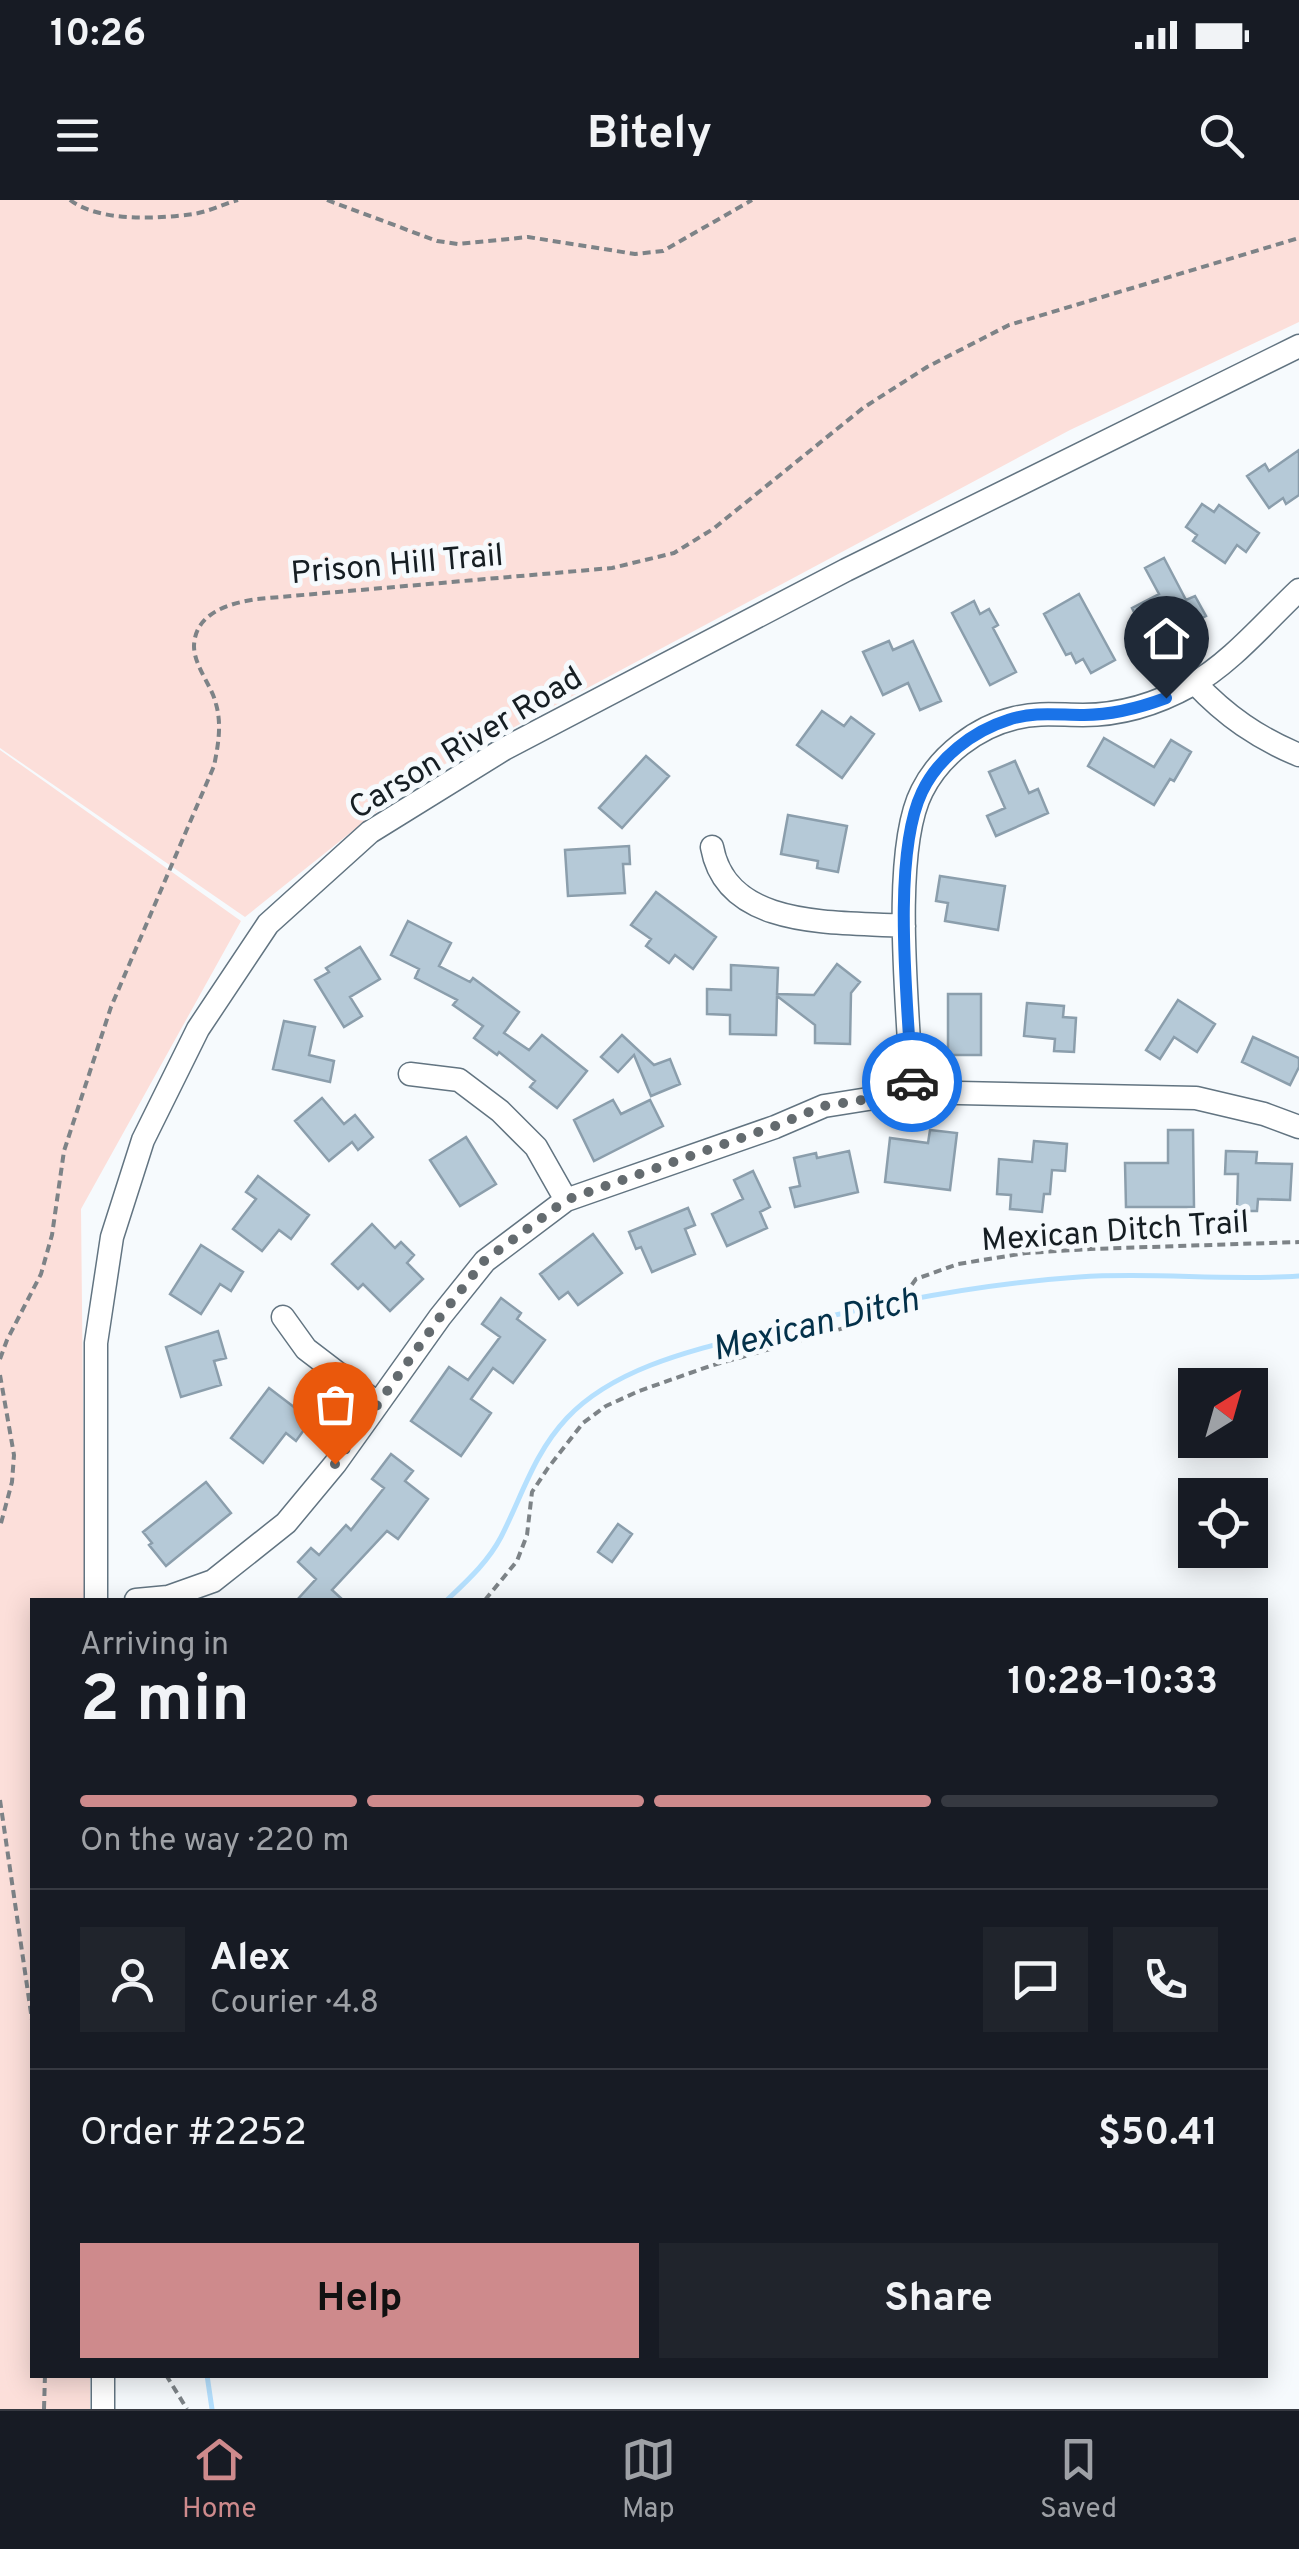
<!DOCTYPE html>
<meta charset="utf-8">
<style>
body{margin:0;font-family:Overpass,sans-serif;background:#20242c;color:#f1f3f6;height:100vh;display:flex;flex-direction:column;font-size:38px;white-space:nowrap}
*{box-sizing:border-box;margin:0}
p{font-size:32px;color:#9ea1a6}
.icon{flex:none;width:55px;height:55px;fill:none;stroke:currentColor;stroke-width:2;stroke-linecap:round;stroke-linejoin:round}
.map{position:relative;flex:1;overflow:hidden}
.side{position:absolute;left:30px;top:1398px;width:1238px;height:780px;display:flex;flex-direction:column;background:#171b24;border-radius:0px;box-shadow:0 5px 25px #0003}
.side>*{flex:none}
.needle{width:65px;rotate:37deg}
.tools{position:absolute;left:1178px;top:1168px;display:grid;gap:20px}
.tools a{display:grid;place-items:center;width:90px;height:90px;border-radius:0px;background:#171b24;box-shadow:0 5px 25px #0003;font-size:50px}
.pin{position:absolute;display:grid;place-items:center;width:85px;height:85px;color:#fff;margin:-102px -42px;border-radius:50% 50% 50% 0;rotate:-45deg;box-shadow:0 0 10px #0007}
.pin .icon{rotate:45deg}
.courier{position:absolute;display:grid;place-items:center;width:100px;height:100px;margin:-50px;border:8px solid #1a73e8;border-radius:50%;background:#fff;color:#222;box-shadow:0 2px 12px #0007}
.head em{font-style:normal;font-weight:700}
.head div{display:flex;flex-direction:column-reverse}
.head{display:flex;align-items:center;justify-content:space-between;height:170px;padding:0 50px}
h1{font-size:65px;font-weight:700;line-height:75px}
.bar{display:grid;grid-template-columns:repeat(4,1fr);gap:15px 10px;align-content:center;height:120px;padding:0 50px}
.bar i{height:12px;border-radius:8px;background:#363941}
.bar .selected{background:#ce8a8c}
.bar p{grid-column:span 4}
.line{display:flex;align-items:center;gap:25px;padding:0 50px;border-top:2px solid #363941}
.line div{flex:1}
.round{display:grid;place-items:center;flex:none;width:105px;height:105px;border-radius:0px;background:#20242c}
.button{display:flex;gap:20px;margin-top:auto;padding:20px 50px}
.button a{flex:1;height:115px;border-radius:0px;background:#ce8a8c;color:#111;font-size:40px;font-weight:700;line-height:115px;text-align:center}
.button a+a{background:#20242c;color:#f1f3f6}
.status{display:flex;justify-content:space-between;align-items:center;height:70px;padding:0 50px;background:#171b24;direction:ltr}
.status svg{height:28px;fill:currentColor}
header{display:flex;justify-content:space-between;align-items:center;height:130px;padding:0 50px;background:#171b24;font-size:45px;font-weight:700}
.menu{display:flex;justify-content:space-around;align-items:center;height:140px;border-top:2px solid #363941;background:#171b24;font-size:28px;color:#9ea1a6}
.menu a{display:grid;justify-items:center;gap:5px}
.menu .selected{color:#ce8a8c}
.map>svg:first-child{display:block}
</style>
<div class="status"><b>10:26</b><svg viewBox="0 0 49 12"><path d="M0 12V9h3v3zM5 12V6h3v6zM10 12V3h3v9zM15 12V0h3v12zM26 1h20v11H26zM47 4h2v5h-2z"/></svg></div>
<header><svg class="icon" aria-label="menu" viewBox="0 0 24 24"><path d="M4 6h16M4 12h16M4 18h16"/></svg>Bitely<svg class="icon" aria-label="search" viewBox="0 0 24 24"><circle cx="10" cy="10" r="6"/><path d="M15 15l6 6"/></svg></header>
<div class="map">
<svg width="1299" height="2209" viewBox="0 0 1299 2209">
<rect width="100%" height="100%" fill="#f6fafd"/>
<path fill="#fcdfda" d="M 0,0 L 1299,0 L 1299,122 L 1070,230 L 419,578 L 245,717 L 0,548 Z
M 0,550 L 241,721 L 81,1009 L 85,1400 L 32,1400 L 32,2175 L 90,2175 L 90,2209 L 0,2209 Z"/>
<g fill="none" stroke-linecap="round" stroke-linejoin="round">
<path stroke="#b5e0fe" stroke-width="5" d="M 447,1400 C 467,1381 488,1362 501,1337 C 522,1296 534,1253 567,1218 C 618,1164 704,1148 773,1130 C 875,1104 975,1084 1079,1077 C 1152,1072 1226,1081 1299,1076
M 207,2175 L 212,2209"/>
</g>
<path fill="#b5c9d7" stroke="#8b9eac" stroke-width="2.5" d="M 1299,250 L 1299,295 L 1286,304 L 1283,298 L 1269,308 L 1247,276 L 1265,264 L 1269,271 Z
M 1202,304 L 1214,312 L 1219,305 L 1259,333 L 1246,352 L 1237,345 L 1225,363 L 1193,341 L 1197,335 L 1186,327 Z
M 1164,358 L 1186,400 L 1195,396 L 1206,416 L 1176,431 L 1172,423 L 1146,437 L 1132,408 L 1159,394 L 1145,368 Z
M 1079,394 L 1115,460 L 1091,473 L 1083,459 L 1076,463 L 1071,453 L 1066,455 L 1044,414 Z
M 974,401 L 980,414 L 989,409 L 998,425 L 993,428 L 1016,472 L 990,485 L 952,413 Z
M 889,441 L 893,450 L 913,441 L 941,501 L 920,510 L 908,483 L 883,495 L 863,452 Z
M 822,511 L 844,526 L 851,517 L 874,534 L 842,578 L 797,545 Z
M 1104,538 L 1154,567 L 1171,540 L 1191,552 L 1174,581 L 1170,579 L 1154,605 L 1088,566 Z
M 646,556 L 669,576 L 622,628 L 599,608 Z
M 1015,561 L 1029,593 L 1038,589 L 1048,613 L 996,636 L 987,616 L 1005,608 L 989,572 Z
M 788,615 L 847,626 L 838,672 L 817,668 L 818,661 L 781,654 Z
M 629,646 L 630,664 L 623,664 L 625,693 L 568,696 L 565,650 Z
M 940,676 L 1005,686 L 998,730 L 945,721 L 948,703 L 936,701 Z
M 656,692 L 716,737 L 693,769 L 675,755 L 669,763 L 646,746 L 651,739 L 631,725 Z
M 408,721 L 451,743 L 439,766 L 470,782 L 473,778 L 519,812 L 504,833 L 529,850 L 542,835 L 587,871 L 557,908 L 530,887 L 535,881 L 499,852 L 497,855 L 474,838 L 483,826 L 453,805 L 457,800 L 415,778 L 419,769 L 391,755 Z
M 360,747 L 380,779 L 350,797 L 362,816 L 344,827 L 315,780 L 329,772 L 326,768 Z
M 837,764 L 860,782 L 851,793 L 850,844 L 815,843 L 815,825 L 777,796 L 776,835 L 730,834 L 730,815 L 707,814 L 707,789 L 731,790 L 731,765 L 778,768 L 777,794 L 814,795 Z
M 948,794 L 981,794 L 981,855 L 948,855 Z
M 1178,800 L 1215,824 L 1197,852 L 1174,837 L 1160,859 L 1146,850 Z
M 1027,803 L 1064,806 L 1063,817 L 1076,818 L 1074,852 L 1054,851 L 1055,839 L 1024,836 Z
M 284,821 L 315,827 L 309,855 L 334,861 L 330,882 L 273,869 Z
M 622,835 L 654,865 L 670,859 L 680,884 L 651,896 L 634,855 L 618,872 L 601,857 Z
M 1253,837 L 1299,858 L 1299,867 L 1290,885 L 1242,862 Z
M 322,898 L 344,924 L 355,915 L 373,937 L 358,950 L 352,942 L 329,961 L 295,921 Z
M 613,900 L 621,914 L 650,900 L 663,926 L 594,961 L 574,920 Z
M 930,930 L 957,933 L 950,990 L 885,982 L 890,938 L 928,943 Z
M 1168,930 L 1193,930 L 1194,1007 L 1126,1007 L 1125,963 L 1168,963 Z
M 466,937 L 496,984 L 460,1006 L 430,960 Z
M 1034,941 L 1067,944 L 1065,971 L 1052,970 L 1050,994 L 1044,994 L 1042,1012 L 1010,1009 L 1011,995 L 997,994 L 999,959 L 1032,962 Z
M 849,951 L 858,992 L 795,1007 L 790,988 L 800,986 L 794,958 L 816,953 L 817,958 Z
M 1226,951 L 1257,952 L 1256,963 L 1292,964 L 1290,1000 L 1258,999 L 1257,1011 L 1237,1011 L 1238,974 L 1225,974 Z
M 753,971 L 770,1007 L 760,1012 L 767,1028 L 727,1046 L 712,1014 L 743,999 L 734,980 Z
M 258,976 L 309,1015 L 291,1039 L 279,1030 L 262,1051 L 233,1029 L 256,999 L 246,992 Z
M 688,1008 L 695,1025 L 685,1029 L 695,1054 L 652,1072 L 641,1047 L 636,1049 L 629,1032 Z
M 372,1024 L 395,1048 L 401,1042 L 414,1055 L 407,1063 L 423,1079 L 390,1111 L 363,1084 L 358,1089 L 332,1064 Z
M 593,1034 L 622,1073 L 578,1105 L 568,1092 L 559,1099 L 540,1074 Z
M 201,1045 L 243,1072 L 231,1091 L 220,1084 L 201,1114 L 170,1094 Z
M 501,1098 L 521,1113 L 517,1119 L 545,1140 L 513,1183 L 493,1168 L 471,1199 L 491,1213 L 461,1256 L 411,1221 L 449,1167 L 468,1180 L 500,1137 L 482,1124 Z
M 218,1131 L 226,1158 L 214,1161 L 221,1185 L 181,1197 L 166,1147 Z
M 269,1188 L 311,1220 L 296,1241 L 286,1233 L 263,1263 L 231,1238 Z
M 391,1254 L 413,1271 L 405,1281 L 428,1299 L 398,1339 L 387,1331 L 332,1390 L 343,1400 L 297,1400 L 316,1379 L 298,1362 L 311,1348 L 319,1355 L 346,1325 L 351,1330 L 384,1288 L 372,1279 Z
M 206,1282 L 231,1313 L 166,1366 L 149,1345 L 152,1343 L 143,1332 Z
M 618,1324 L 632,1334 L 612,1362 L 598,1352 Z"/>
<g fill="none" stroke-linecap="round" stroke-linejoin="round">
<g stroke="#627481" stroke-width="25">
<path id="minor" d="M 1195,483 C 1226,516 1258,538 1299,555
M 712,647 C 727,731 839,721 904,726
M 410,874 L 459,880 L 500,911 L 536,947 L 566,1000
M 912,892 C 909,818 890,653 922,591 C 940,555 977,527 1015,518 C 1039,512 1059,515 1083,515 C 1122,515 1157,504 1191,485 C 1229,465 1267,420 1299,390
M 283,1117 L 306,1149 L 378,1204
M 96,1400 L 96,1143 L 112,1037 L 143,940 L 198,829 L 268,724 L 370,632 L 504,549 L 846,370 L 1299,146
M 136,1400 L 168,1397 L 213,1381 L 286,1323 L 335,1264 L 440,1117 L 485,1061 L 566,1000 L 775,927 L 824,906 L 912,892 L 1196,898 L 1264,914 L 1299,927
M 103,2175 L 103,2209"/>
</g>
<path stroke="#7d8387" stroke-width="4" stroke-dasharray="8 5" stroke-linecap="butt" d="M 70,0 C 99,22 157,19 193,14 C 208,12 223,4 238,0
M 327,0 L 437,41 L 458,44 L 528,37 L 635,54 L 663,51 L 752,0
M 0,1159 L 7,1140 L 41,1074 L 52,1035 L 64,951 L 111,807 L 214,566 C 218,546 222,525 216,504 C 212,486 194,466 194,446 C 195,412 231,403 257,399 L 612,368 L 674,353 L 713,329 L 863,208 L 927,167 L 1009,125 L 1299,38
M 0,1175 L 14,1255 L 12,1282 L 0,1327
M 485,1400 L 517,1361 L 527,1335 L 532,1292 L 548,1268 L 583,1223 L 606,1206 L 639,1191 L 710,1166 L 890,1115 L 916,1079 L 958,1064 L 1026,1053 L 1090,1049 L 1299,1042
M 0,1600 L 32,1820
M 166,2175 L 187,2209
M 44,2209 L 45,2175"/>
<use href="#minor" stroke="#fff" stroke-width="22"/>
</g>
<g fill="none" stroke-linecap="round" stroke-linejoin="round">
<path stroke="#646b6f" stroke-width="10" stroke-dasharray="0 18" d="M 335,1264 L 440,1117 L 484,1061 L 566,1000 L 775,926 L 824,906 L 912,892 L 912,882"/>
<path stroke="#1a73e8" stroke-width="12" d="M 912,882 C 908,808 891,657 922,592 C 938,558 973,531 1008,520 C 1034,511 1057,515 1084,515 C 1113,515 1139,508 1166,498"/>
</g>
<g text-anchor="middle" stroke-width="10" stroke-linejoin="round" paint-order="stroke">
<g font-size="32" fill="#161e23" stroke="#f6fafd">
<text transform="translate(397 363) rotate(-5)" y="11">Prison Hill Trail</text>
<text transform="translate(465 542) rotate(-31)" y="11">Carson River Road</text>
<text transform="translate(1115 1030) rotate(-4)" y="11">Mexican Ditch Trail</text>
</g>
<g font-size="35" font-style="italic" fill="#03314a" stroke="#f6fafd">
<text transform="translate(815 1123) rotate(-14)" y="12">Mexican Ditch</text>
</g>
</g>
</svg>
<div class="tools">
<a><svg class="needle" viewBox="-14 -14 28 28"><path d="M0-13l5 13h-10z" fill="#e53935"/><path d="M0 13l5-13h-10z" fill="#9ea1a6"/></svg></a>
<a><svg class="icon" aria-label="locate" viewBox="0 0 24 24"><circle cx="12" cy="12" r="6"/><path d="M12 2v4M12 18v4M2 12h4M18 12h4"/></svg></a>
</div>
<div class="pin" style="left:335px;top:1264px;background:#ea580c"><svg class="icon" aria-label="bag" viewBox="0 0 24 24"><path d="M5 8h14l-1 12H6zM9 8a3 3 0 0 1 6 0"/></svg></div>
<div class="pin" style="left:1166px;top:498px;background:#1f2937"><svg class="icon" aria-label="home" viewBox="0 0 24 24"><path d="M3 11l9-7 9 7M6 9v11h12V9"/></svg></div>
<div class="courier" style="left:912px;top:882px"><svg class="icon" aria-label="car" viewBox="0 0 24 24"><path d="M5 17H2v-5l4-1 3-4h7l3 4 3 1v5h-3M9 17h6M6 11h13"/><circle cx="7" cy="17" r="2"/><circle cx="17" cy="17" r="2"/></svg></div>
<section class="side">
<div class="head"><div><h1>2 min</h1><p>Arriving in</p></div><em>10:28–10:33</em></div>
<div class="bar"><i class="selected"></i><i class="selected"></i><i class="selected"></i><i></i><p>On the way · 220 m</p></div>
<div class="line" style="height:180px"><a class="round"><svg class="icon" aria-label="person" viewBox="0 0 24 24"><circle cx="12" cy="8" r="4"/><path d="M4 21q1-7 8-7t8 7"/></svg></a><div><b>Alex</b><p>Courier · 4.8</p></div><a class="round"><svg class="icon" aria-label="chat" viewBox="0 0 24 24"><path d="M4 5h16v11H9l-5 4z"/></svg></a><a class="round"><svg class="icon" aria-label="phone" viewBox="0 0 24 24"><path d="M5 4h4l2 5-3 2q2 4 5 5l2-3 5 2v4C11 20 4 13 5 4z"/></svg></a></div>
<div class="line" style="height:130px"><div>Order #2252</div><b>$50.41</b></div>
<div class="button"><a>Help</a><a>Share</a></div>
</section>
</div>
<nav class="menu">
<a class="selected"><svg class="icon" aria-label="home" viewBox="0 0 24 24"><path d="M3 11l9-7 9 7M6 9v11h12V9"/></svg>Home</a>
<a><svg class="icon" aria-label="map" viewBox="0 0 24 24"><path d="M3 6l6-2 6 2 6-2v14l-6 2-6-2-6 2zM9 4v14M15 6v14"/></svg>Map</a>
<a><svg class="icon" aria-label="saved" viewBox="0 0 24 24"><path d="M7 4h10v16l-5-4-5 4z"/></svg>Saved</a>
</nav>
